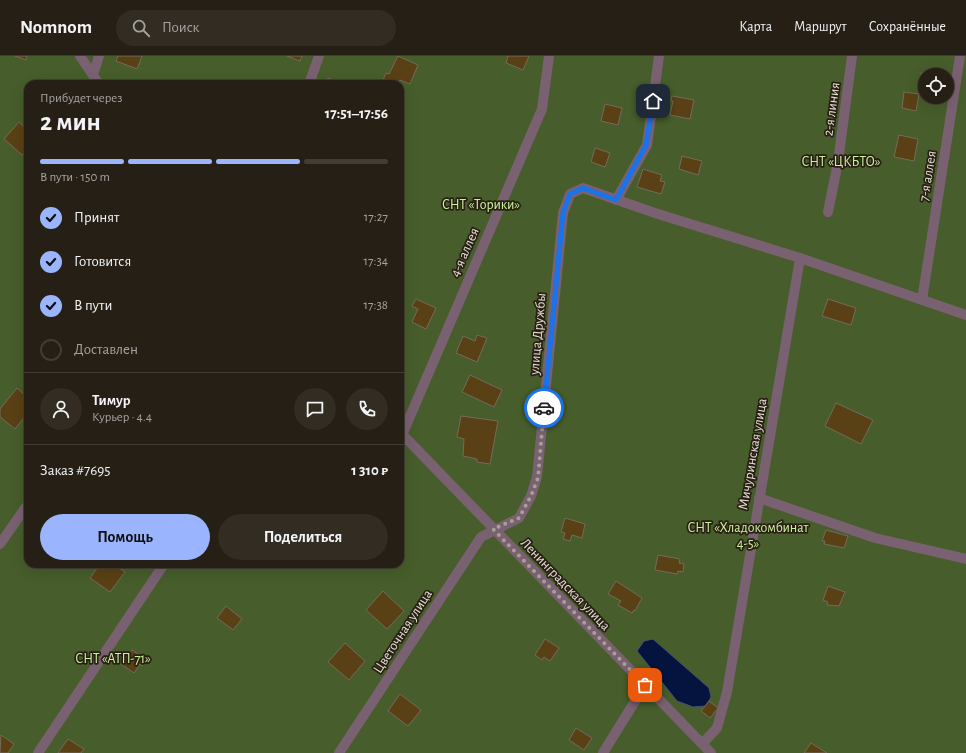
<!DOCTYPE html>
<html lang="ru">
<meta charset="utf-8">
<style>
body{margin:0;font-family:"Alegreya Sans",sans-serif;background:#322c22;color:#f1f3f6;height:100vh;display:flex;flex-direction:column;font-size:15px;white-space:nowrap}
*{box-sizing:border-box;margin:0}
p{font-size:13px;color:#a4a2a0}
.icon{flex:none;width:22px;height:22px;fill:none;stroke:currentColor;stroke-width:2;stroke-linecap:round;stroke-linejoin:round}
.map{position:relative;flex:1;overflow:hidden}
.details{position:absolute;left:24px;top:24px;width:380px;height:488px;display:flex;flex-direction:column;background:#261f15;border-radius:12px;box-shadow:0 4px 16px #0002,0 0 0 1px #423d34}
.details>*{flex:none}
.buttons{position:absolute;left:918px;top:12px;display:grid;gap:8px}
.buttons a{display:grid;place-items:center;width:36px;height:36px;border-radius:50%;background:#261f15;box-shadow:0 4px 16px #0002,0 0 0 1px #423d34;font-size:20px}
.pin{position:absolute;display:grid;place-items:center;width:34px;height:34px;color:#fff;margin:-17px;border-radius:8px;box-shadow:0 2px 6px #0006}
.courier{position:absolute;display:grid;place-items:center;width:40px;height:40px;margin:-20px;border:3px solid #1a73e8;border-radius:50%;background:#fff;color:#222;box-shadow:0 1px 5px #0007}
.summary em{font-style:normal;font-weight:700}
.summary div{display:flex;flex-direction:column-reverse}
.summary{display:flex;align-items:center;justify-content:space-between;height:68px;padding:0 16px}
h1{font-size:26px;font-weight:700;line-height:30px}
.bar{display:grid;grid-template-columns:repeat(4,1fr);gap:6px 4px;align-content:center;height:48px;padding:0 16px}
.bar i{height:5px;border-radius:3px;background:#423d34}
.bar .active{background:#9ab5fd}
.bar p{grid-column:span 4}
.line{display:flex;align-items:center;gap:10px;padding:0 16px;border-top:1px solid #423d34}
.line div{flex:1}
.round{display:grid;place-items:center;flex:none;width:42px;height:42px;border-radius:21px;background:#322c22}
ol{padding:0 16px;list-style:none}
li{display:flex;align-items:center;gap:12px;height:44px}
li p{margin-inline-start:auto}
li .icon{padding:4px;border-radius:50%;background:#9ab5fd;color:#111;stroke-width:4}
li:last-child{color:#a4a2a0}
li i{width:22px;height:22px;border:2px solid #423d34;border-radius:50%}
.cta{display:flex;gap:8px;margin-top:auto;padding:8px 16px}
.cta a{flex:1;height:46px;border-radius:24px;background:#9ab5fd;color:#111;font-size:16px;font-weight:700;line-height:46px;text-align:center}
.cta a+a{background:#322c22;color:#f1f3f6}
header{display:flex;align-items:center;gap:24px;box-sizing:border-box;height:56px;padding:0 20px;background:#261f15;border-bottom:1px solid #423d34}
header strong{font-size:19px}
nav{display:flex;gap:22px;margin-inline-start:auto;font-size:14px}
.search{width:280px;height:36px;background:#322c22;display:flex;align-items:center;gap:10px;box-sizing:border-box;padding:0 14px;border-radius:22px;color:#a4a2a0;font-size:15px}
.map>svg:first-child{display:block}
</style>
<header>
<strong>Nomnom</strong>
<div class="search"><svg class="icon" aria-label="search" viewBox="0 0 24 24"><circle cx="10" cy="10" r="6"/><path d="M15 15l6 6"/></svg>Поиск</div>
<nav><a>Карта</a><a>Маршрут</a><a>Сохранённые</a></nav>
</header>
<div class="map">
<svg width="966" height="697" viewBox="0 0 966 697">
<rect width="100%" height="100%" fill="#32291c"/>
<path fill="#475d2b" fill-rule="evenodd" d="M 0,0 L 966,0 L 966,697 L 0,697 ZM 925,19 L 947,19 L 947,41 L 925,41 ZM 28,28 L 400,28 L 400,508 L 28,508 Z"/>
<path fill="#05143f" stroke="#48516d" d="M 653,583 L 709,632 L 711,641 L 706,650 L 693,651 L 677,645 L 637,595 L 644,585 Z"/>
<path fill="#5a4015" stroke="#756b5c" d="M 15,0 L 27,0 L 26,4 Z
M 118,0 L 142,0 L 137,13 L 116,5 Z
M 287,0 L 302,0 L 300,5 Z
M 398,0 L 418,9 L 410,28 L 400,24 L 399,28 L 391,28 L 383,24 L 386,17 L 389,18 Z
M 508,0 L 529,0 L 523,14 L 506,7 Z
M 921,17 L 937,18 L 925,19 L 925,41 L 934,42 L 923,41 L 924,35 L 919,34 Z
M 328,22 L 344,28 L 325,28 Z
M 248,25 L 253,27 L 257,26 L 261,28 L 247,28 Z
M 904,36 L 919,38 L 916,55 L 902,52 Z
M 672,40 L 694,44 L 690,63 L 670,59 L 673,45 L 671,44 Z
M 605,48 L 622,52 L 618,69 L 601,65 Z
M 19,66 L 24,71 L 28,67 L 28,93 L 22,99 L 4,83 Z
M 899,79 L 918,83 L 914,105 L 894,101 Z
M 595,92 L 610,97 L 605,111 L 591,106 Z
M 682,100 L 702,105 L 698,119 L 679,113 Z
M 643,113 L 662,119 L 660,125 L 665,126 L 661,138 L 637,131 Z
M 416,243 L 436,252 L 426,273 L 412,266 L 418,253 L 412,250 Z
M 828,243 L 856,252 L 851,269 L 822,260 Z
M 477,279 L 487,282 L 477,306 L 456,297 L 463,280 L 475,285 Z
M 470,319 L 502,334 L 494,351 L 462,336 Z
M 17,332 L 28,342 L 28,361 L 26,359 L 15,373 L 0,361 L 0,353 Z
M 836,347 L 873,364 L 861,388 L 825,370 Z
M 461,360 L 498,365 L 490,408 L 477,406 L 477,403 L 463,400 L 464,383 L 457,381 Z
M 565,462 L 585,468 L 582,482 L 572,479 L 570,485 L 563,483 L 565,477 L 561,476 Z
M 826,474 L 848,480 L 844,492 L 824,488 L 825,485 L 822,485 Z
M 658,499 L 680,503 L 679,507 L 684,508 L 683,516 L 678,515 L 677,518 L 655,514 Z
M 100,508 L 105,508 L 110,511 L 114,508 L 125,516 L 110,536 L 90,522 Z
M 616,525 L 642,542 L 635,555 L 634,554 L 632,557 L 618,549 L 621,545 L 608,538 Z
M 828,530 L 845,536 L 839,550 L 827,549 L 828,546 L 823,544 Z
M 383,535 L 404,555 L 387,573 L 366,554 Z
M 226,550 L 242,563 L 233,574 L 217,562 Z
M 545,583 L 559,592 L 550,605 L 544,601 L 542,604 L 535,599 Z
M 345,587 L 365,605 L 349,624 L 328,606 Z
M 132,594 L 146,604 L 142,610 L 140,608 L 134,617 L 121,608 Z
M 400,638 L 421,654 L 408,670 L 388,655 Z
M 709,645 L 718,652 L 710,662 L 701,655 Z
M 576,672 L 592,682 L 584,694 L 569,684 Z
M 1,679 L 14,688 L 8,697 L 0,697 Z
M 68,683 L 84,693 L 81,697 L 58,697 Z
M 811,687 L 827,697 L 804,697 Z"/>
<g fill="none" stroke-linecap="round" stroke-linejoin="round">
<path stroke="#796171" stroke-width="10" d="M 80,0 L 99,28
M 93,19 L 99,0
M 309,28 L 319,0
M 616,144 L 647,89 L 659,0
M 828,156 L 838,106 L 852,0
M 922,244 L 960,0
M 400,376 L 711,697
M 402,379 L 542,53 L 549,0
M 759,442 L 875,482 L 966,503
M 0,488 L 28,448
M 702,688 L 717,672 L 727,636 L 800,202
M 38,697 L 164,508
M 339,697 L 481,481 L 519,462 L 531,440 L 537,421 L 563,157 L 570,138 L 583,132 L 655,157 L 800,202 L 966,259
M 603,697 L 645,629"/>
</g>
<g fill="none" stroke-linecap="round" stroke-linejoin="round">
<path stroke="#a7a096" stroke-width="4" stroke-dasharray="0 7.2" d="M 544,352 L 538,422 L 531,440 L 519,462 L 493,473 L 645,629"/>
<path stroke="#1a73e8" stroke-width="5" d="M 544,352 L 563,157 L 570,138 L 583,132 L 616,144 L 646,89 L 653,45"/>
</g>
<g text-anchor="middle" stroke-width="3.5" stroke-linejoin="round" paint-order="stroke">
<g font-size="14" fill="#e6e0d8" stroke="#282013">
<text transform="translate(831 53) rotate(-82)" y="5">2-я линия</text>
<text transform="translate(927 120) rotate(-81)" y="5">7-я аллея</text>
<text transform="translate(464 196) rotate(-66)" y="5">4-я аллея</text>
<text transform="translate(537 278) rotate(-85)" y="5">улица Дружбы</text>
<text transform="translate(752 398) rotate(-80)" y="5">Мичуринская улица</text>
<text transform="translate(566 528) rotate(46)" y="5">Ленинградская улица</text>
<text transform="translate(402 575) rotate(-57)" y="5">Цветочная улица</text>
</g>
<g font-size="14" fill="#ccf29f" stroke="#282013">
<text x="841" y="110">СНТ «ЦКБТО»</text>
<text x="481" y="153">СНТ «Торики»</text>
<text x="748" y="476">СНТ «Хладокомбинат<tspan x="748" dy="16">4-5»</tspan></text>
<text x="113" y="607">СНТ «АТП-71»</text>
</g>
</g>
</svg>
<div class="buttons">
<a><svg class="icon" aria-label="locate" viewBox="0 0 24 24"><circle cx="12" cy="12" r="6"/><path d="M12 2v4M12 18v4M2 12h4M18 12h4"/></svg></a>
</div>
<div class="pin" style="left:645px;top:629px;background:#ea580c"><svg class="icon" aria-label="bag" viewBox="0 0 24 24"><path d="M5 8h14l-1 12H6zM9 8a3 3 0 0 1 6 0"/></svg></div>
<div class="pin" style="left:653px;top:45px;background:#1f2937"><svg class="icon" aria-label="home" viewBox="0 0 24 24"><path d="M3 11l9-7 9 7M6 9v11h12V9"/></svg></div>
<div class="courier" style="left:544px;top:352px"><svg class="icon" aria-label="car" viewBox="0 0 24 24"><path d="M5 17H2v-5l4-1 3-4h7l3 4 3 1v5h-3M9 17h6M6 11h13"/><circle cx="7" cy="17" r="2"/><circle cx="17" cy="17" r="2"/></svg></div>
<section class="details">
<div class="summary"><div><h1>2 мин</h1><p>Прибудет через</p></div><em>17:51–17:56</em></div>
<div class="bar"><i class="active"></i><i class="active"></i><i class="active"></i><i></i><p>В пути · 150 m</p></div>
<ol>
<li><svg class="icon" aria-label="check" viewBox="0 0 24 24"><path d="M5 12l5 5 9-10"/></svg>Принят<p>17:27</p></li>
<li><svg class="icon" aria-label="check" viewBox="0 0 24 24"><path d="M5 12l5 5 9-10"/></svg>Готовится<p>17:34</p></li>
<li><svg class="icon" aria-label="check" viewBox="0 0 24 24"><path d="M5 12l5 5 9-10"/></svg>В пути<p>17:38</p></li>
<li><i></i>Доставлен</li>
</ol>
<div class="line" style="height:72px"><a class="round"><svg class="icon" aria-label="person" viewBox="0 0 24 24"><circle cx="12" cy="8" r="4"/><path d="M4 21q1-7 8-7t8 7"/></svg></a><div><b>Тимур</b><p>Курьер · 4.4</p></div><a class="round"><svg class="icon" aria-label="chat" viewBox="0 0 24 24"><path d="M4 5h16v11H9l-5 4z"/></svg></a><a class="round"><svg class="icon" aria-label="phone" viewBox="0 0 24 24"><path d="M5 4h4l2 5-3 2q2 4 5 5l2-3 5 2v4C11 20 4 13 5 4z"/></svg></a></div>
<div class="line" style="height:52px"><div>Заказ #7695</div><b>1 310 ₽</b></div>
<div class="cta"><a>Помощь</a><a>Поделиться</a></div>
</section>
</div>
